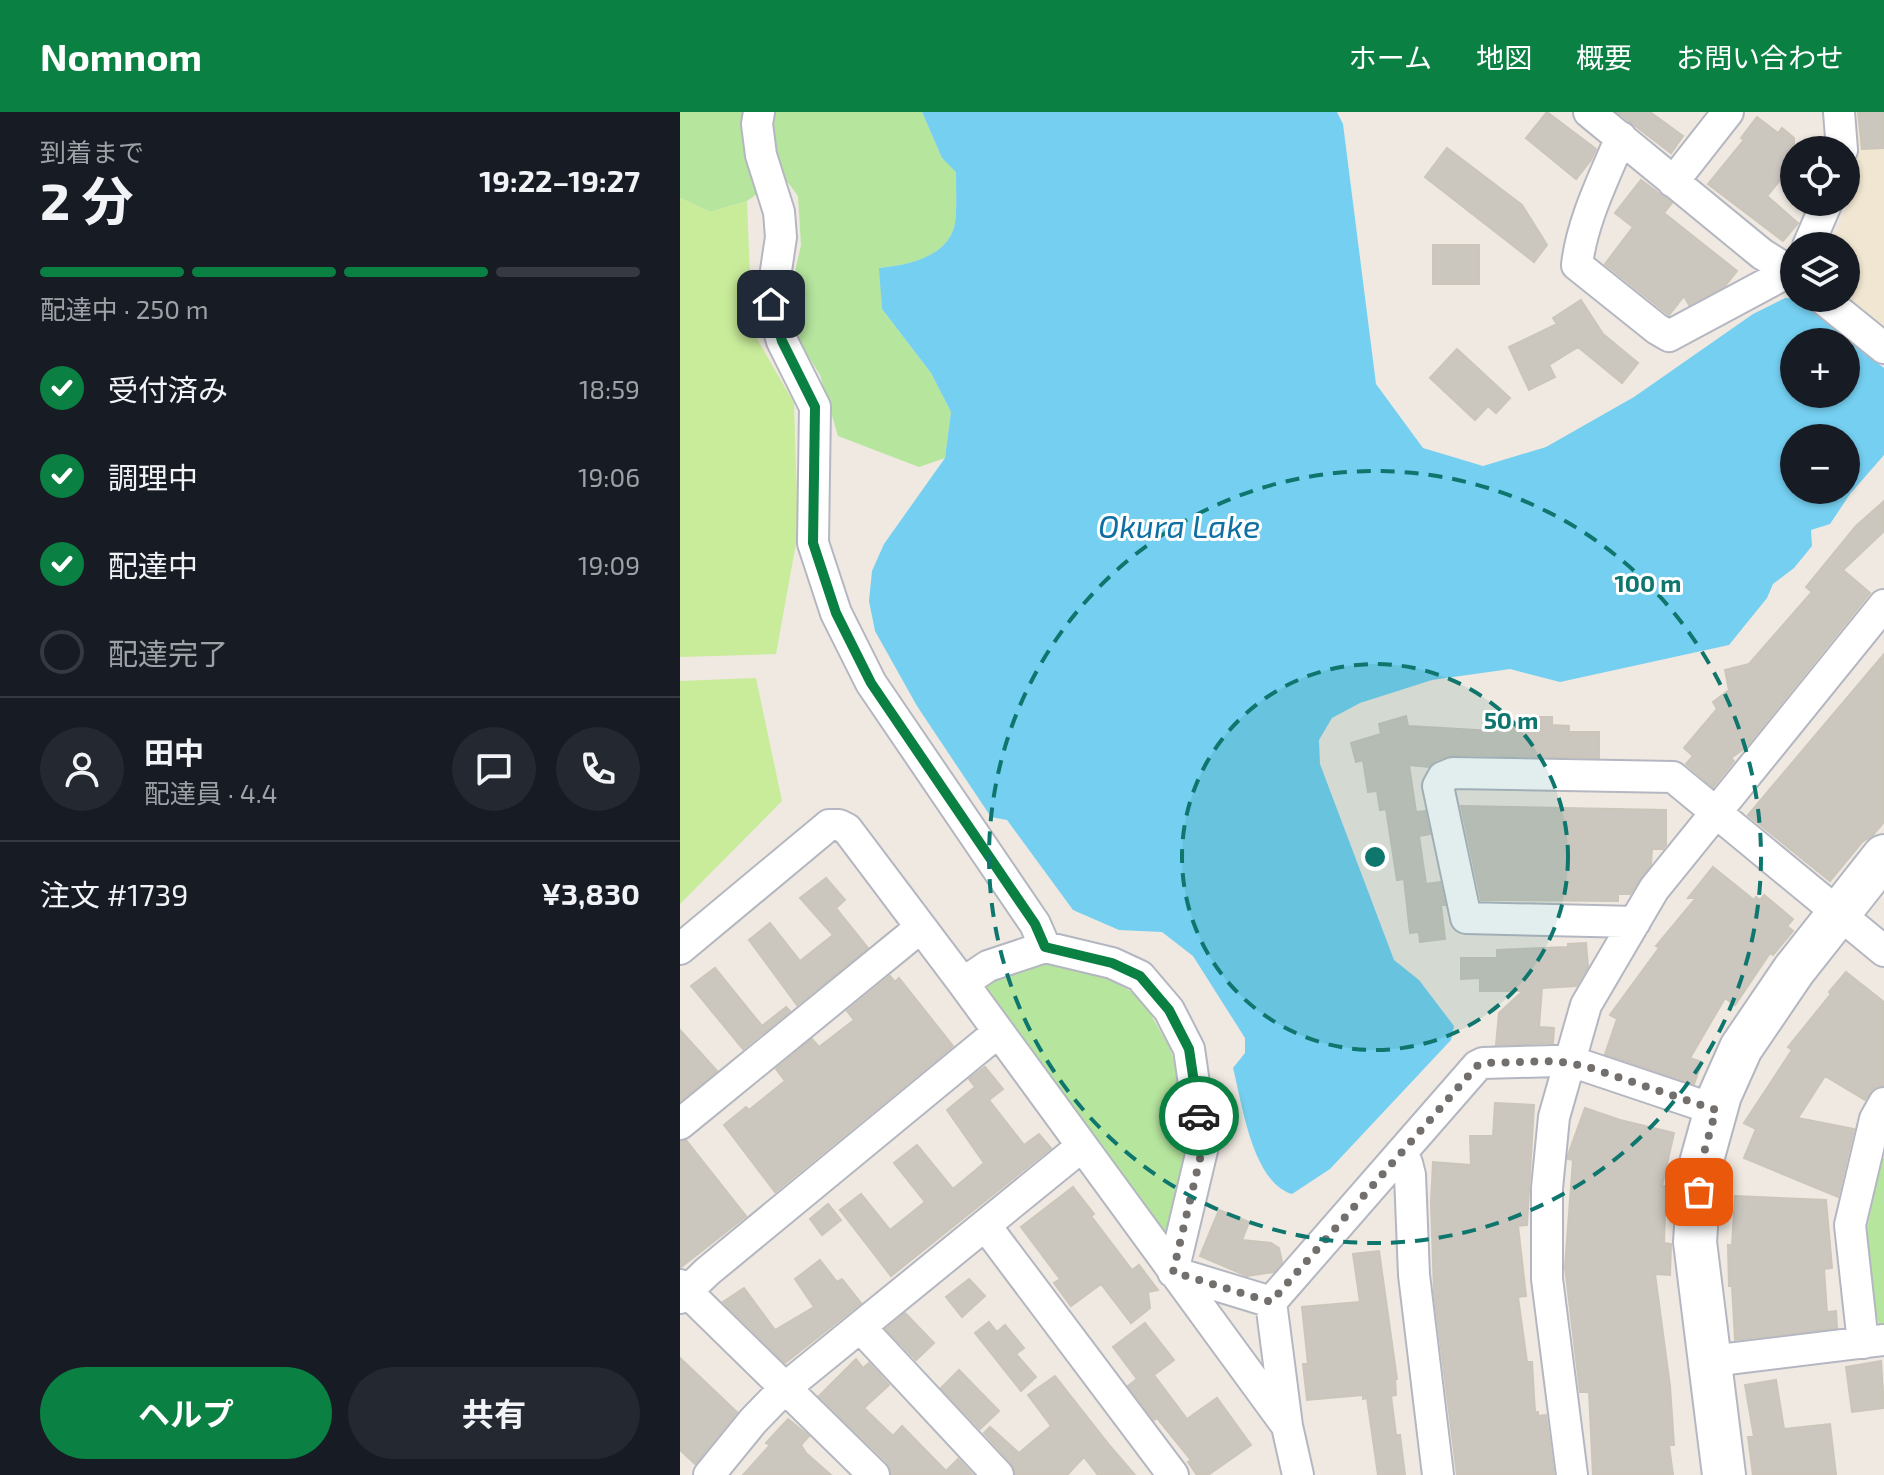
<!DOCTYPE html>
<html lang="ja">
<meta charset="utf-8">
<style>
body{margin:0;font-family:"Exo 2","Noto Sans JP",sans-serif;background:#242831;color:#f1f3f6;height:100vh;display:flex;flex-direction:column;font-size:30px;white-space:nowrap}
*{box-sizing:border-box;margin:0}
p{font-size:26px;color:#9ea1a6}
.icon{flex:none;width:44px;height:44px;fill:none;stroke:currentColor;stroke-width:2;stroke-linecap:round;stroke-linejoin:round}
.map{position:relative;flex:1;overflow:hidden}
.sheet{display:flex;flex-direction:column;background:#171b24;width:680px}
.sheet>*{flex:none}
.buttons{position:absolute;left:1100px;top:24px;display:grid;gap:16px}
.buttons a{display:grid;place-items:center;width:80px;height:80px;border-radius:50%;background:#171b24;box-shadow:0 2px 6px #0004;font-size:40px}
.pin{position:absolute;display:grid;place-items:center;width:68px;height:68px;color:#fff;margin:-34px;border-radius:16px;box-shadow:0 4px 12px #0006}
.courier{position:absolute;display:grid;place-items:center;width:80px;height:80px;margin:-40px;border:6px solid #0b8043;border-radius:50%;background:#fff;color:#222;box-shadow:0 2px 10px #0007}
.overview em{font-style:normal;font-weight:700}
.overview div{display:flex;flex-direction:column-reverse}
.overview{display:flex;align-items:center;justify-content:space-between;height:136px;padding:0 40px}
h1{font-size:52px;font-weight:700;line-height:60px}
.bar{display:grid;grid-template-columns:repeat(4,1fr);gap:12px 8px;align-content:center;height:96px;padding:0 40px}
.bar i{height:10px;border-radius:6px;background:#363941}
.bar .on{background:#0b8043}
.bar p{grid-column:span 4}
.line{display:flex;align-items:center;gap:20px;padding:0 40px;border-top:2px solid #363941}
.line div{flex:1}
.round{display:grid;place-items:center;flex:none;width:84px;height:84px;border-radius:42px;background:#242831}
ol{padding:0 40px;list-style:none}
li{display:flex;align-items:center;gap:24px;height:88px}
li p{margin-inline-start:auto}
li .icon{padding:8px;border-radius:50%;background:#0b8043;color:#fff;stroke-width:4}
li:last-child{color:#9ea1a6}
li i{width:44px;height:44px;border:4px solid #363941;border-radius:50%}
.action{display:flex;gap:16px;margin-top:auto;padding:16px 40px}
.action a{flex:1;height:92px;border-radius:48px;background:#0b8043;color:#fff;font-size:32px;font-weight:700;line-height:92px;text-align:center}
.action a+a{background:#242831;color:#f1f3f6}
header{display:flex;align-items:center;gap:48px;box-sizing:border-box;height:112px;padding:0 40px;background:#0b8043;color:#fff}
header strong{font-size:38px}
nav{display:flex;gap:44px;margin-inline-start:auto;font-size:28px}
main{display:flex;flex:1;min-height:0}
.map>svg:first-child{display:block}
</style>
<header>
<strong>Nomnom</strong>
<nav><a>ホーム</a><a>地図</a><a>概要</a><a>お問い合わせ</a></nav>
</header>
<main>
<section class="sheet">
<div class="overview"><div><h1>2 分</h1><p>到着まで</p></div><em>19:22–19:27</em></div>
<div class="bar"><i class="on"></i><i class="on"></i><i class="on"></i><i></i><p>配達中 · 250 m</p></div>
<ol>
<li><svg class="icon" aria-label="check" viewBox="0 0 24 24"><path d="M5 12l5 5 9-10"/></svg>受付済み<p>18:59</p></li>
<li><svg class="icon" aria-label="check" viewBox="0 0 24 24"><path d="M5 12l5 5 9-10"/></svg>調理中<p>19:06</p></li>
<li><svg class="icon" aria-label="check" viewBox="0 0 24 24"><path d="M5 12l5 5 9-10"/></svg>配達中<p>19:09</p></li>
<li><i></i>配達完了</li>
</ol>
<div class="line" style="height:144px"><a class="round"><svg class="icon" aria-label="person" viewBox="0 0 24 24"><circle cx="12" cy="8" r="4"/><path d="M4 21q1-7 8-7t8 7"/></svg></a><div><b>田中</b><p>配達員 · 4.4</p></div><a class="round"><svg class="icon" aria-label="chat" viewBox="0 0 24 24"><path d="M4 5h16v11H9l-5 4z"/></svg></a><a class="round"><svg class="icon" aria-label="phone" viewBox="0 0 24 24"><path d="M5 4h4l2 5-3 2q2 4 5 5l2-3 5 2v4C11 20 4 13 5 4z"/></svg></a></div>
<div class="line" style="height:104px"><div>注文 #1739</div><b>¥3,830</b></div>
<div class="action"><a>ヘルプ</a><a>共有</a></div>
</section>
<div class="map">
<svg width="1204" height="1363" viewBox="0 0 1204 1363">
<rect width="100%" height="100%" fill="#efe9e1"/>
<path fill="#f0e6d1" d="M 1170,0 L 1204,0 L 1204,223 L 1157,186 L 1166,186 L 1166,134 L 1151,134 L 1177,71 Z"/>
<path fill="#b6e59e" d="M 0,0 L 242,0 L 262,46 L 277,60 C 276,77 277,95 275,111 C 269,145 228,153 200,156 L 202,197 L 251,261 L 271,300 L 265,346 L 239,355 L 158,324 L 140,263 L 116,225 L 110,182 L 121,133 L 118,84 L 103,64 L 67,89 L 30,100 L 0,86 Z
M 369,847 L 415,860 L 460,884 L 490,936 L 505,984 L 510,1032 L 492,1119 L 478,1124 L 296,873 Z
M 1202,1044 L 1204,1047 L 1204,1214 L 1200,1214 L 1187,1177 L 1185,1126 Z"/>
<path fill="#c9ec9a" d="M 0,86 L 30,100 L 67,89 L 72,218 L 114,291 L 118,420 L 96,542 L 0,545 Z
M 76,566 L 102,689 L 0,792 L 0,569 Z"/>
<path fill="#75cff0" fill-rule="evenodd" d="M 242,0 L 657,0 L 663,12 L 696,272 L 743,336 L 803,354 L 866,335 L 954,285 L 1073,202 L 1105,186 L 1115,186 L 1204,256 L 1204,343 L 1170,382 L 1150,412 L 1131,418 L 1132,434 L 1114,456 L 1093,472 L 1087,486 L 1049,533 L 880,570 L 830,557 L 752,568 L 680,591 L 652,606 L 639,628 L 640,652 L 714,848 L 739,868 L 774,914 L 771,928 L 650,1057 L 612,1082 C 572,1070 562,991 553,956 L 565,941 L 565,926 L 513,844 L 482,820 L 439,818 L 393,798 L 327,708 L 311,705 L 237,594 L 195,519 L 189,489 L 192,459 L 204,432 L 265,346 L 271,300 L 251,261 L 202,197 L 199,156 C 228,153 269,145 275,111 C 277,95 276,77 276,60 L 262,46 ZM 1114,230 L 1166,230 L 1166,282 L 1114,282 ZM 1114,326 L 1166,326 L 1166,378 L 1114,378 Z"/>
<path fill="#cbc7bf" stroke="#cbc5ba" stroke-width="2" d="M 867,0 L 916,37 L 911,48 L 896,67 L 846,26 Z
M 937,0 L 970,0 L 1003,24 L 991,41 Z
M 1178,0 L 1204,0 L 1204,36 L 1182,37 Z
M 1077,5 L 1098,21 L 1102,16 L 1114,26 L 1114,51 L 1087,84 L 1118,111 L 1103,129 L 1028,72 L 1064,28 L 1061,26 Z
M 767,36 L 842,93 L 867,133 L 854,150 L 745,65 Z
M 961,68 L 992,91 L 984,101 L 1057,159 L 1045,174 L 1009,193 L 1004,184 L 989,203 L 925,152 L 953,115 L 935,101 Z
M 753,133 L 799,133 L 799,172 L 753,172 Z
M 901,188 L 923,222 L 958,251 L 942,271 L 898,235 L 869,253 L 875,265 L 849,278 L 829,235 L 877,212 L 873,206 Z
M 777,237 L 830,286 L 816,301 L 808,294 L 795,308 L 750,266 Z
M 1204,389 L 1204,419 L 1163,458 L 1190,481 L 1065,636 L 1051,646 L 1054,649 L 1033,675 L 1006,652 L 1013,644 L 1004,636 L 1037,597 L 1033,590 L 1049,578 L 1045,558 L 1069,552 L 1132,480 L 1126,475 L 1176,414 Z
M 1204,542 L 1204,710 L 1193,723 L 1182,730 L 1150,769 L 1068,703 Z
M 726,604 L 728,614 L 814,619 L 814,609 L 839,611 L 839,605 L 872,605 L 872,613 L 889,614 L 889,620 L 919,620 L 919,646 L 773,643 L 756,648 L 749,655 L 729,653 L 736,700 L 745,699 L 750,722 L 739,724 L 746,772 L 760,770 L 765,793 L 761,793 L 765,827 L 740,830 L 739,820 L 730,821 L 724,767 L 717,768 L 706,697 L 700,698 L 697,679 L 688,680 L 683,648 L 676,650 L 671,631 L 701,622 L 699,612 Z
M 781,694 L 986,698 L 986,733 L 983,737 L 972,737 L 971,752 L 950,782 L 938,782 L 938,789 L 801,788 Z
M 1033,755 L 1074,788 L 1076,785 L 1080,788 L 1084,783 L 1113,807 L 1107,814 L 1113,819 L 1093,843 L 1090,841 L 1055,893 L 1045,886 L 1010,946 L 1022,950 L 1014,972 L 925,942 L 937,907 L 930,903 L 979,836 L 976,834 L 1016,786 L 1008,786 Z
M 146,766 L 165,788 L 156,796 L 188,836 L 117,893 L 69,828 L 90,811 L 120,849 L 153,823 L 120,786 Z
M 906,831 L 908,855 L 896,874 L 862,876 L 859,915 L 874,916 L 873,931 L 816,933 L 819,901 L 843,879 L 800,879 L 800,866 L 781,867 L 781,846 L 817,846 L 817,838 L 888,835 L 888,832 Z
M 35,856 L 82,914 L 106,895 L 110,899 L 63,937 L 11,874 Z
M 1166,860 L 1204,890 L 1204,973 L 1194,976 L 1185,988 L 1145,964 L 1118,1006 L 1174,1017 L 1158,1085 L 1064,1046 L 1076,1017 L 1064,1011 L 1112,938 L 1108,935 L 1151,882 L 1149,880 Z
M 210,864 L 215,870 L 219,866 L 273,934 L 95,1080 L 44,1013 L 66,995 L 69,998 L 105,969 L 96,957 L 132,927 L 139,935 L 174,908 L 167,899 Z
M 0,918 L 37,959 L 0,989 Z
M 305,955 L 323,977 L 309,988 L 344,1033 L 359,1022 L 371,1036 L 211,1164 L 160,1098 L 181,1082 L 210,1118 L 245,1090 L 214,1051 L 237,1033 L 273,1077 L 304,1051 L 267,998 L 295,975 L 289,967 Z
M 815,991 L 854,993 L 847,1113 L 838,1114 L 846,1184 L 838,1185 L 847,1250 L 852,1250 L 855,1300 L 858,1300 L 858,1304 L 866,1303 L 874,1363 L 777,1363 L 754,1180 L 751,1091 L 753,1050 L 791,1053 L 790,1024 L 813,1024 Z
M 905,996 L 940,1008 L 994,1021 L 982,1074 L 986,1074 L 984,1131 L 991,1132 L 990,1163 L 975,1162 L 990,1274 L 994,1333 L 989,1333 L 993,1363 L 913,1363 L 909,1280 L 900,1280 L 885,1155 L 893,1048 L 888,1047 L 888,1043 Z
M 6,1028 L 66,1104 L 0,1156 L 0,1030 Z
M 393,1075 L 414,1102 L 411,1104 L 452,1158 L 459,1153 L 478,1178 L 468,1180 L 470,1196 L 451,1211 L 421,1172 L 391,1194 L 374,1171 L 380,1167 L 341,1115 Z
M 1055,1084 L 1146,1088 L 1152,1156 L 1144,1157 L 1147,1200 L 1156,1199 L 1157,1216 L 1055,1228 L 1052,1174 L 1049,1174 L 1048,1133 L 1052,1133 Z
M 148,1092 L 161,1108 L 142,1123 L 130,1107 Z
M 539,1098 L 569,1110 L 562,1128 L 591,1131 L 599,1136 L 602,1150 L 594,1160 L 567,1164 L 520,1144 Z
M 699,1139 L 717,1267 L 715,1267 L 716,1283 L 711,1284 L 716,1323 L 720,1323 L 725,1363 L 698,1363 L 687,1286 L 683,1287 L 683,1283 L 627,1288 L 623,1252 L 628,1252 L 622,1195 L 680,1190 L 673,1142 Z
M 140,1148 L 157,1170 L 162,1167 L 181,1191 L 105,1251 L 43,1190 L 64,1176 L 95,1218 L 134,1195 L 115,1167 Z
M 289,1167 L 305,1184 L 282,1205 L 266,1185 Z
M 225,1201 L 254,1231 L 236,1248 L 206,1217 Z
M 309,1210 L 317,1220 L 325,1213 L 344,1236 L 336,1242 L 356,1265 L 341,1279 L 295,1221 Z
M 465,1211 L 494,1248 L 474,1263 L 507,1307 L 537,1286 L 571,1333 L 528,1363 L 517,1363 L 508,1350 L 511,1348 L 477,1306 L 474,1308 L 448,1274 L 457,1267 L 433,1235 Z
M 0,1246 L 57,1300 L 15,1352 L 0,1338 Z
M 176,1247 L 183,1256 L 189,1251 L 209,1273 L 184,1296 L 213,1324 L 222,1314 L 266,1359 L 278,1347 L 293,1363 L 211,1363 L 207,1350 L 139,1284 Z
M 1201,1249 L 1204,1296 L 1172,1300 L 1166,1255 Z
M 279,1258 L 319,1299 L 300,1317 L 261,1276 Z
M 375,1264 L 430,1334 L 455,1363 L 418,1363 L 404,1345 L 387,1363 L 336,1363 L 331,1351 L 304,1321 L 310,1315 L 339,1341 L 371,1314 L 348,1283 Z
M 1096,1268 L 1104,1317 L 1150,1312 L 1156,1363 L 1073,1363 L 1068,1325 L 1074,1325 L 1065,1273 Z
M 108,1307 L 129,1324 L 121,1333 L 126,1341 L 151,1363 L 63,1363 L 90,1333 L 86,1331 Z"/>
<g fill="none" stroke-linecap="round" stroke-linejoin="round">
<g stroke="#b4b7c1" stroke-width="34">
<path id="street" d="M 79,0 L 77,12 L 81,43 L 99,100 L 101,125 L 91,192 L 102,229 L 135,295 L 133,431 L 156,501 L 191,571 L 355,812 L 365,835
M 909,0 L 1082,142 L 1114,162
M 1159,0 L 1162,38
M 941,25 C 924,66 902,109 897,153 L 977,217 L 989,224 L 1114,157
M 993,70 L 1048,0
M 1128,134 L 1147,90
M 1142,186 L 1204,236
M 955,810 L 786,806 L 758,674 L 763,665 L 773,661 L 993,665 L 1204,839
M 0,837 L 149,713 L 159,713 L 167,717 L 283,871 L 607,1314
M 283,871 L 308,854 L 365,835 L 432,851 L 460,864 L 489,898 L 509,937 L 523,1034 L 493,1160 L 591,1190
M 0,1012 L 240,816
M 720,1042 L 727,1051 L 730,1063 L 734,1163 L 758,1363
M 305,1113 L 493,1363
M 0,1173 L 194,1363
M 0,1186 L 28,1159 L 317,921
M 180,1215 L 318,1363
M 1183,1231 L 1170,1113 L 1195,1007 L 1204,991
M 1031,1249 L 1204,1228
M 29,1363 L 73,1309 L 105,1276 L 401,1035
M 618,1363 L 607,1314 L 591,1190 L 797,954 L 803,951 L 876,949 L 905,954 L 1036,998
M 892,1363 L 867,1167 L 867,1076 L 874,1005 L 906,893 L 974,777 L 1204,493"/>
</g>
<g stroke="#b4b7c1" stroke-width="46">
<path id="secondary" d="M 1044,1363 L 1015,1130 L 1020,1055 L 1040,983 L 1061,936 L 1114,858 L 1204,744"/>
</g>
<use href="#street" stroke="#fff" stroke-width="30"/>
<use href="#secondary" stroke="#fff" stroke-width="42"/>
</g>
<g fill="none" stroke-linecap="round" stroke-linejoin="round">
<path stroke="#726f6d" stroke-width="8" stroke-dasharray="0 14.4" d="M 519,1004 L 523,1034 L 493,1160 L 591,1190 L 797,954 L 803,951 L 876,949 L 905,954 L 1036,998 L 1020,1055 L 1019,1080"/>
<path stroke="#0b8043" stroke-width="10" d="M 91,192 L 102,229 L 135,295 L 133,431 L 156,501 L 191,571 L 355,812 L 365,835 L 432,851 L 460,864 L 489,898 L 509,937 L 519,1004"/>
</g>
<circle cx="695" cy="745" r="193" fill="#0f766e" fill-opacity=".12"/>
<g fill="none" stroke="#0f766e" stroke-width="4" stroke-dasharray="14 10">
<circle cx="695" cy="745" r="193"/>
<circle cx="695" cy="745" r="386"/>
</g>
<g text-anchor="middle" stroke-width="6" stroke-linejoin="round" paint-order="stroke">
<g font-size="32" font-style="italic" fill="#0d6fa3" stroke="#fff">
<text x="499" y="426">Okura Lake</text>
</g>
</g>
<circle cx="695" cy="745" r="12" fill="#0f766e" stroke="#fff" stroke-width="4"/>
<g font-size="24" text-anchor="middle" font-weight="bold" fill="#0f766e" stroke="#fff" stroke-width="6" stroke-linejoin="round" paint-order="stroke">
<text x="968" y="480">100 m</text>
<text x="831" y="617">50 m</text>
</g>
</svg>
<div class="buttons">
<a><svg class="icon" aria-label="locate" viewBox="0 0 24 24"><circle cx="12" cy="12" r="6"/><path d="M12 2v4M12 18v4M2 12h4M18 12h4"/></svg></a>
<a><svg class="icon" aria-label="layers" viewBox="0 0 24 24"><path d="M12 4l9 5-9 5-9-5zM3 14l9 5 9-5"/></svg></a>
<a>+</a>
<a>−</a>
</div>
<div class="pin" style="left:1019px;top:1080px;background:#ea580c"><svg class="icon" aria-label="bag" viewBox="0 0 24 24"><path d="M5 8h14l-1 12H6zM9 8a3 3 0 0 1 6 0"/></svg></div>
<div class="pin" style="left:91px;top:192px;background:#1f2937"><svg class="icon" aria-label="home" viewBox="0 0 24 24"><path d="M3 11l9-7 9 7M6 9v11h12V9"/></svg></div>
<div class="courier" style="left:519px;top:1004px"><svg class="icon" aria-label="car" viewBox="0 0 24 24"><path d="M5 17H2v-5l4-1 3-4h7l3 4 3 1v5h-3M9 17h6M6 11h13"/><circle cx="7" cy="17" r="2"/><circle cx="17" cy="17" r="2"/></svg></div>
</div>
</main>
